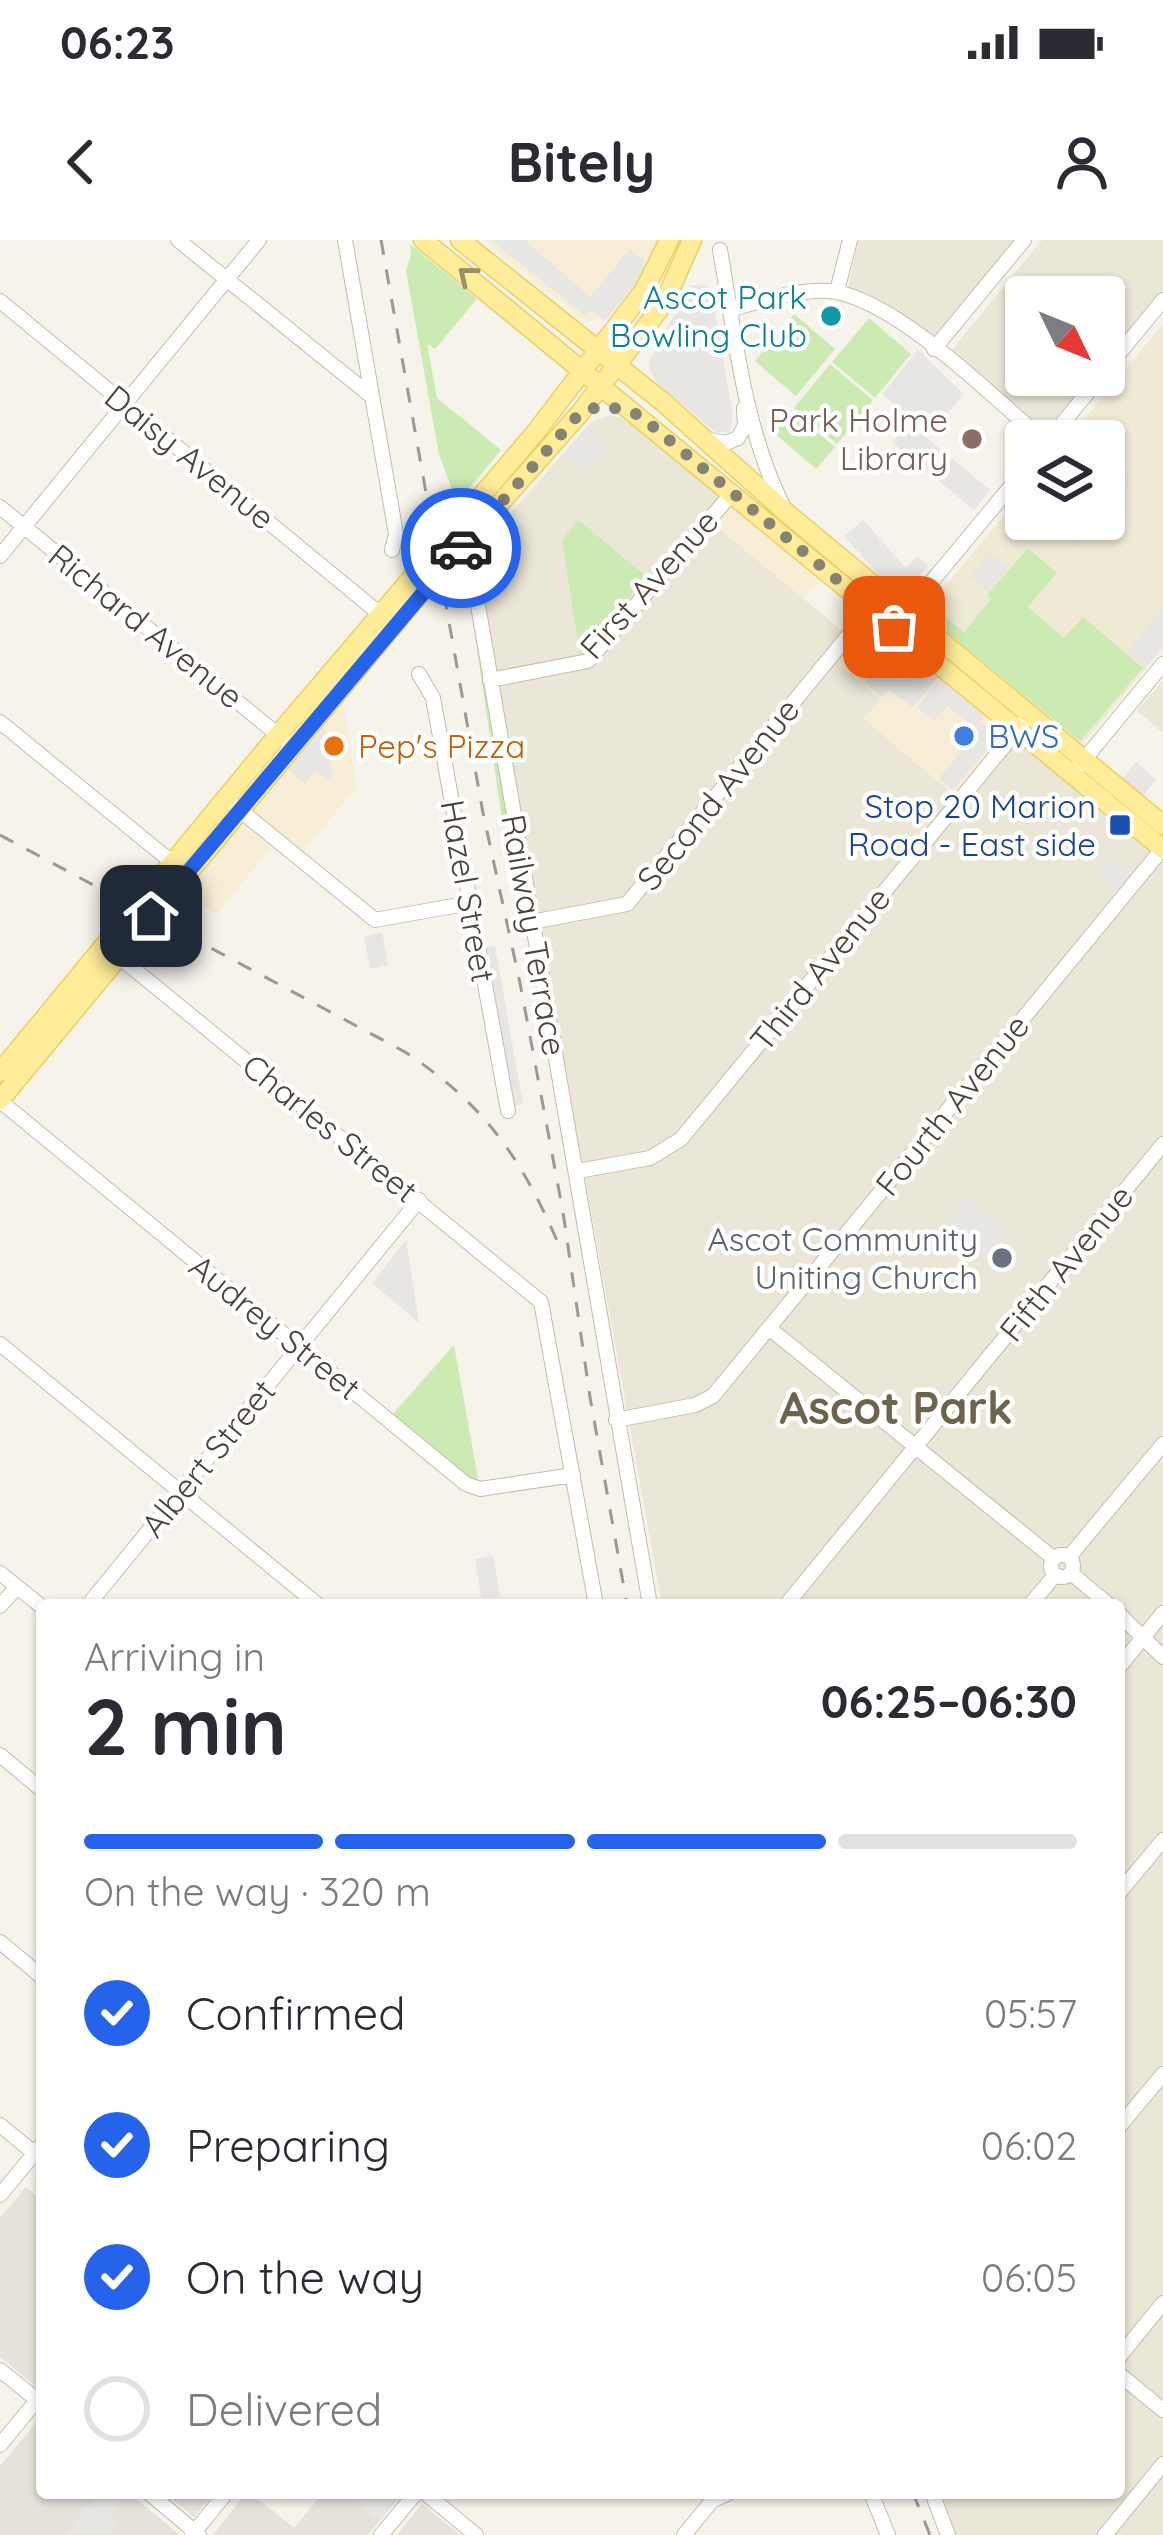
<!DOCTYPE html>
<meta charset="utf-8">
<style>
body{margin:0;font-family:Quicksand,sans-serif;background:#f7f7f7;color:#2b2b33;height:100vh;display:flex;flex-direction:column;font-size:45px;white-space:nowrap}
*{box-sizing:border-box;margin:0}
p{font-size:39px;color:#7c7c81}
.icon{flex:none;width:66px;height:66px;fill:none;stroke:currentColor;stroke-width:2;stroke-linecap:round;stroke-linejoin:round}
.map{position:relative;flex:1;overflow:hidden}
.panel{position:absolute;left:36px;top:1359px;width:1089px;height:900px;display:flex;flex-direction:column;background:#fff;border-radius:12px;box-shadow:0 3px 9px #0004}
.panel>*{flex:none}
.needle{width:78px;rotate:133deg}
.controls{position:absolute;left:1005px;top:36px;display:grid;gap:24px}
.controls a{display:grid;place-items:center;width:120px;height:120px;border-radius:12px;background:#fff;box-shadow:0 3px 9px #0004;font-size:60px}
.pin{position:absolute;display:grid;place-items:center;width:102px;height:102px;color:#fff;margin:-51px;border-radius:24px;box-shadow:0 6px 18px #0006}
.courier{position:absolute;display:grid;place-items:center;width:120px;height:120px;margin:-60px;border:9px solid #2563eb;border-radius:50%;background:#fff;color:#222;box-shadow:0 3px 15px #0007}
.overview em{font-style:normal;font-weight:800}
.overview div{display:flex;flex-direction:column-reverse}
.overview{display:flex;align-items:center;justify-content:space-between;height:204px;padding:0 48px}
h1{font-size:78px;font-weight:800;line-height:90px}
.bar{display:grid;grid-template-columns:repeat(4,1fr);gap:18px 12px;align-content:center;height:144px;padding:0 48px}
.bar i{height:15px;border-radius:9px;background:#e1e1e2}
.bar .current{background:#2563eb}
.bar p{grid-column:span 4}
ol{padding:0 48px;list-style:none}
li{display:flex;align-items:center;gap:36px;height:132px}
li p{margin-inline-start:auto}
li .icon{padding:12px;border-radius:50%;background:#2563eb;color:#fff;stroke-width:4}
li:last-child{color:#7c7c81}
li i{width:66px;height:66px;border:6px solid #e1e1e2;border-radius:50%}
.status{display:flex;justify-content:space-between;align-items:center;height:84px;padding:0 60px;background:#fff;direction:ltr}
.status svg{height:33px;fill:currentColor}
header{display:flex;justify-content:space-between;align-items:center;height:156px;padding:0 48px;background:#fff;font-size:54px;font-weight:800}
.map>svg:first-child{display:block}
</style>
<div class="status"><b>06:23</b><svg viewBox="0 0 49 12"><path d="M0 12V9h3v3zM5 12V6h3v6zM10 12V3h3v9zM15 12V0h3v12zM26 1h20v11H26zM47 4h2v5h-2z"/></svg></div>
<header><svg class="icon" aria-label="back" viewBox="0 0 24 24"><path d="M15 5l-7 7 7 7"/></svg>Bitely<svg class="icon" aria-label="person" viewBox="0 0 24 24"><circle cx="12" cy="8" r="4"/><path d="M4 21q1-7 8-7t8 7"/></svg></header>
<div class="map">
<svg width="1163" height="2295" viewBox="0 0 1163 2295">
<rect width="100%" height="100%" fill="#f6f3ea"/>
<path fill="#eae6d8" d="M 858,0 L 1016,0 L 934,99 L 847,55 Z
M 1042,0 L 1163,0 L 1163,50 L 1104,122 L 1104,57 L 1026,57 L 1026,135 L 1094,135 L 1047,192 L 951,111 Z
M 611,175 L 634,184 L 737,265 L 713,283 L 852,399 L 880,460 L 864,479 L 953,554 L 1004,485 L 1163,620 L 1163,2295 L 955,2295 L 939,2253 L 1119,2253 L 1119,1365 L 662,1365 L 473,316 L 591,182 Z
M 1163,440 L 1163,493 L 1137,471 Z"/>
<path fill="#f8edd5" d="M 483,0 L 658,0 L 653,18 L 604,80 L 585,81 Z
M 737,265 L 822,336 L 804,359 L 712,283 L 727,266 Z
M 867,381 L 881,383 L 1004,485 L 1004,495 L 954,554 L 864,479 L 880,459 L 834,421 Z
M 343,459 L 356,548 L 302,613 L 251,568 Z
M 245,582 L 273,606 L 216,675 L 183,648 L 235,585 Z"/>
<path fill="#e5e2db" d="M 26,1947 L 42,1960 L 42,2139 L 36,2147 L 0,2117 L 0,1978 Z
M 39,2179 L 42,2253 L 129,2253 L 180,2295 L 0,2295 L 0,2226 Z
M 165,2253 L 214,2253 L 194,2277 Z
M 246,2253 L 251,2253 L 294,2288 L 323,2253 L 401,2255 L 368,2295 L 213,2295 Z
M 422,2264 L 460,2295 L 397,2295 Z"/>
<path fill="#efead4" d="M 1163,84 L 1163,408 L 1084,502 L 1076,504 L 925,377 L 926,369 L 1026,249 L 1026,279 L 1104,279 L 1104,201 L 1066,201 Z"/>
<path fill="#cbebb2" d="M 410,4 L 477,59 L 435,109 L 427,104 L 437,158 L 501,210 L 457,263 L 439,214 L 406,31 L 411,15 Z
M 794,74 L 835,109 L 796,156 L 755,121 Z
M 869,78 L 911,114 L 875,158 L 832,122 Z
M 830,124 L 873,160 L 837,204 L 794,168 Z
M 791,170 L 835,207 L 816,229 L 773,192 Z
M 578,280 L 647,337 L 580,415 L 562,300 Z
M 1028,308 L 1057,333 L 1028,367 L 1064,398 L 1083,377 L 1143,428 L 1080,501 L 927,376 L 934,368 L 964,392 L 991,359 L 987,355 Z
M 460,329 L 469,340 L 509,584 L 503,586 L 468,348 L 456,335 Z
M 454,1105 L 479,1244 L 470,1241 L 392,1175 Z"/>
<path fill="#e7e6e2" d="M 491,0 L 525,0 L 590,57 L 630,9 L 651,25 L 605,81 L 591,71 L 586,76 Z
M 690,45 L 710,46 L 733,175 L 730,192 L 715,192 L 659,145 L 649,129 L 649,122 Z
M 918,110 L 964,154 L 940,182 L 932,175 L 926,181 L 917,174 L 912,179 L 882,154 Z
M 909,183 L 990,250 L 974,270 L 892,202 Z
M 585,188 L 606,206 L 586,230 L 565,212 Z
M 1104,216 L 1129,237 L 1130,244 L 1104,275 Z
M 1044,279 L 1101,279 L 1077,307 Z
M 863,280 L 906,328 L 917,316 L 928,325 L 908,350 L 899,343 L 893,351 L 844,296 Z
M 990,312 L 1009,327 L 987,352 L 969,336 Z
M 1163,368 L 1163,407 L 1145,428 L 1127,412 Z
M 917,422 L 937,438 L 913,468 L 889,449 L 881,457 L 864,442 L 879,424 L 900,441 Z
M 940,439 L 984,476 L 980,481 L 998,496 L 953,550 L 939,538 L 978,491 L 948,466 L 934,481 L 917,467 Z
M 324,486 L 333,537 L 330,541 L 316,531 L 305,544 L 288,529 Z
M 1136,522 L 1156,540 L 1142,557 L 1121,540 Z
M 1109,618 L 1129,635 L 1116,650 L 1096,634 Z
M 382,692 L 388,725 L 370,729 L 364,696 Z
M 495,706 L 523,864 L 512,866 L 484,708 Z
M 968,957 L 1007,989 L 984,1018 L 944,986 Z
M 406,1000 L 419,1083 L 372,1043 Z
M 493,1315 L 500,1356 L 492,1358 L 481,1357 L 475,1319 Z
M 98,2253 L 128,2253 L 110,2275 L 119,2283 L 109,2295 L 64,2295 Z
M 366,2253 L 391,2253 L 396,2257 L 379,2279 L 358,2262 Z"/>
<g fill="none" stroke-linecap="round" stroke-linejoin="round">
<g stroke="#c2bdac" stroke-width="16">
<path id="minor" d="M 178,0 L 370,155
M 345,0 L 396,294 L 392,310
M 720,10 C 735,96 744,187 783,266
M 837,51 L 850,0
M 0,61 L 380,374
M 730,70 C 758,61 813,45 841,53 C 907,70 991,156 1045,201
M 934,109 L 1024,0
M 1104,132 L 1163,60
M 704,199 L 726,203 L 738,198 L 745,185 L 744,168
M 1048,201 L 1102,135
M 0,267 L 283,499
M 0,316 L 259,0
M 454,316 L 466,326 L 474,342 L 650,1365
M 894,387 L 1026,228
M 419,434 L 433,458 L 508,871
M 490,440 L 588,421 L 733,252
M 0,482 L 173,623
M 1078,527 L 1163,424
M 235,566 L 375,680 L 470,663
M 531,682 L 627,664 L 871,368
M 118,716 L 541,1062 L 596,1365
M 0,861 L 466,1244 L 480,1249 L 573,1235
M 578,931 L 650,918 L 681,899 L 1023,483
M 769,1088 L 1053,1318
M 0,1104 L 318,1365
M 616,1180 L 695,1165 L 713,1156 L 1163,608
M1051 1326a11 11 0 1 1 22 0a11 11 0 1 1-22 0Z
M 1069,1317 L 1163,1204
M 0,1333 L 42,1367
M 1071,1333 L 1109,1365
M 88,1365 L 419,960
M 786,1365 L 1163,904
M 1030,1365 L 1055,1335
M 0,1366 L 17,1347
M 1119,1374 L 1163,1417
M 1119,1427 L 1163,1373
M 0,1515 L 42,1550
M 1119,1653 L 1163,1600
M 0,1702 L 42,1737
M 0,1885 L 34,1913
M 1119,1887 L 1163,1834
M 0,1955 L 42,1904
M 1119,2117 L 1163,2063
M 0,2130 L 42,2164
M 1119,2134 L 1163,2170
M 0,2205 L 42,2154
M 149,2253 L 199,2295
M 425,2253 L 476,2295
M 871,2253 L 888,2295
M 932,2253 L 948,2295
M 192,2295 L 226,2253
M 381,2295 L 416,2253
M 684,2295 L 712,2261 L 729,2253
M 1105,2295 L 1163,2224"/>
</g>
<g stroke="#e9d064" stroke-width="21">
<path id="major" d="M 423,0 L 1163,609
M 460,0 L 663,162 L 789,275 L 1163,585
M 0,832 L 278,495 L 535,193 L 645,49 L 669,0
M 0,860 L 417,357 L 580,173 L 664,63 L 692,0"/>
</g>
<use href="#minor" stroke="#fff" stroke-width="14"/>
<use href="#major" stroke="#ffed9a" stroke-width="18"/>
<path stroke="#999" stroke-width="3" stroke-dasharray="15 15" stroke-linecap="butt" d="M 381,0 L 483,573 L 520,743 L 563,972 L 590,1157 L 627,1365
M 0,595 L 405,812 C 484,864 521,917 558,1003
M 913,2253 L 930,2295"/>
</g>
<defs><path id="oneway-chevron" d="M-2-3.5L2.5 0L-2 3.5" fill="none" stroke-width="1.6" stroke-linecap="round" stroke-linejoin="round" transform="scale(3)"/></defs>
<use stroke="#9b9164" href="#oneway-chevron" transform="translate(467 35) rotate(-141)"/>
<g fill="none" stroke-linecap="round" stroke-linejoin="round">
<path stroke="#868276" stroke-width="12" stroke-dasharray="0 21.6" d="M 461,308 L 580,173 C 601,163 618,168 639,175 L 894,387"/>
<path stroke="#2563eb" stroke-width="15" d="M 151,676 L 461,308"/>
</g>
<circle fill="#0f9aa8" stroke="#fff" stroke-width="4.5" cx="831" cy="76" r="12"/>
<circle fill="#8d6e63" stroke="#fff" stroke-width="4.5" cx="972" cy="199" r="12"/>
<circle fill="#3f7fe0" stroke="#fff" stroke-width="4.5" cx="964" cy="496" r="12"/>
<circle fill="#e8710a" stroke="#fff" stroke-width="4.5" cx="334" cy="506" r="12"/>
<rect fill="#1a4fb4" stroke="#fff" stroke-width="4.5" x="1108" y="573" width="24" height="24" rx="6"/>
<circle fill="#6b7280" stroke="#fff" stroke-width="4.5" cx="1002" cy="1018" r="12"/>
<g text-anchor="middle" stroke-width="9" stroke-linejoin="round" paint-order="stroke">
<g font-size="33" fill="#0d838f" stroke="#fff" text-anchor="end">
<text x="807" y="69">Ascot Park<tspan x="807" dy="38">Bowling Club</tspan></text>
</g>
<g font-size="33" fill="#785e54" stroke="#fff" text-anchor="end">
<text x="948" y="192">Park Holme<tspan x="948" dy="38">Library</tspan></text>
</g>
<g font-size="33" fill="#4a4538" stroke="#fff">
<text transform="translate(190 217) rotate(39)" y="12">Daisy Avenue</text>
<text transform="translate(649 344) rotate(-48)" y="12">First Avenue</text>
<text transform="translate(146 386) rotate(39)" y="12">Richard Avenue</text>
<text transform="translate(718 554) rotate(-51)" y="12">Second Avenue</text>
<text transform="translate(468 651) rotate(80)" y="12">Hazel Street</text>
<text transform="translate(534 695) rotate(80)" y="12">Railway Terrace</text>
<text transform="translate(820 729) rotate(-51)" y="12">Third Avenue</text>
<text transform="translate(952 865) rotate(-51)" y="12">Fourth Avenue</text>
<text transform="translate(330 888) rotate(39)" y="12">Charles Street</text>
<text transform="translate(1066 1023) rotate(-51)" y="12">Fifth Avenue</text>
<text transform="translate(275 1087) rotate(39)" y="12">Audrey Street</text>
<text transform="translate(208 1218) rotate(-51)" y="12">Albert Street</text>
</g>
<g font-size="33" fill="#366cbe" stroke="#fff" text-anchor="start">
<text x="988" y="508">BWS</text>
</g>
<g font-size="33" fill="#c56008" stroke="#fff" text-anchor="start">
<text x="358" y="518">Pep's Pizza</text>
</g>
<g font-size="33" fill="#164399" stroke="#fff" text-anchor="end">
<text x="1096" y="578">Stop 20 Marion<tspan x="1096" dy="38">Road - East side</tspan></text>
</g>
<g font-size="33" fill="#5b616d" stroke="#fff" text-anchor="end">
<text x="978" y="1011">Ascot Community<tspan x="978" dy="38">Uniting Church</tspan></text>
</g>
<g font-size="45" font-weight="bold" fill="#6e644e" stroke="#fff">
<text x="896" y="1184">Ascot Park</text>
</g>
</g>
</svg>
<div class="controls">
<a><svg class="needle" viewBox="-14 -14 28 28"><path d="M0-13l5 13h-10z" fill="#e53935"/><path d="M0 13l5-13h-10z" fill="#7c7c81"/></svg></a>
<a><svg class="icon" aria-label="layers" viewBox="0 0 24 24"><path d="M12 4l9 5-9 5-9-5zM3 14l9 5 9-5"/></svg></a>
</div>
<div class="pin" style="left:894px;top:387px;background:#ea580c"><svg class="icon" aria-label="bag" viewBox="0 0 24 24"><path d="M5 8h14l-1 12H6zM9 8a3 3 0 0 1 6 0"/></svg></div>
<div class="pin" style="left:151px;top:676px;background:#1f2937"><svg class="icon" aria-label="home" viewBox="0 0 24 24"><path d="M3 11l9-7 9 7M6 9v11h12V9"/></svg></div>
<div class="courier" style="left:461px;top:308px"><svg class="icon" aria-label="car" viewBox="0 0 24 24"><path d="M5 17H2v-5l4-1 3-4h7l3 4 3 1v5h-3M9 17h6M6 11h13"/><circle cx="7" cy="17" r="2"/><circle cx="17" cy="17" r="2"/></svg></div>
<section class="panel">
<div class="overview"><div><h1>2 min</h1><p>Arriving in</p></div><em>06:25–06:30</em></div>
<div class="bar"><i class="current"></i><i class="current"></i><i class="current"></i><i></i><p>On the way · 320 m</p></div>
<ol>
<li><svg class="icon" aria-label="check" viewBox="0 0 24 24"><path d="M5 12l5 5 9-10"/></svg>Confirmed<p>05:57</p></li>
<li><svg class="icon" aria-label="check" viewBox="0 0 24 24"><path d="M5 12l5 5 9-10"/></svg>Preparing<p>06:02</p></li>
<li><svg class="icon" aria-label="check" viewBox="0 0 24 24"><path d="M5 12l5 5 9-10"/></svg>On the way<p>06:05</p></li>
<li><i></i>Delivered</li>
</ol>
</section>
</div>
